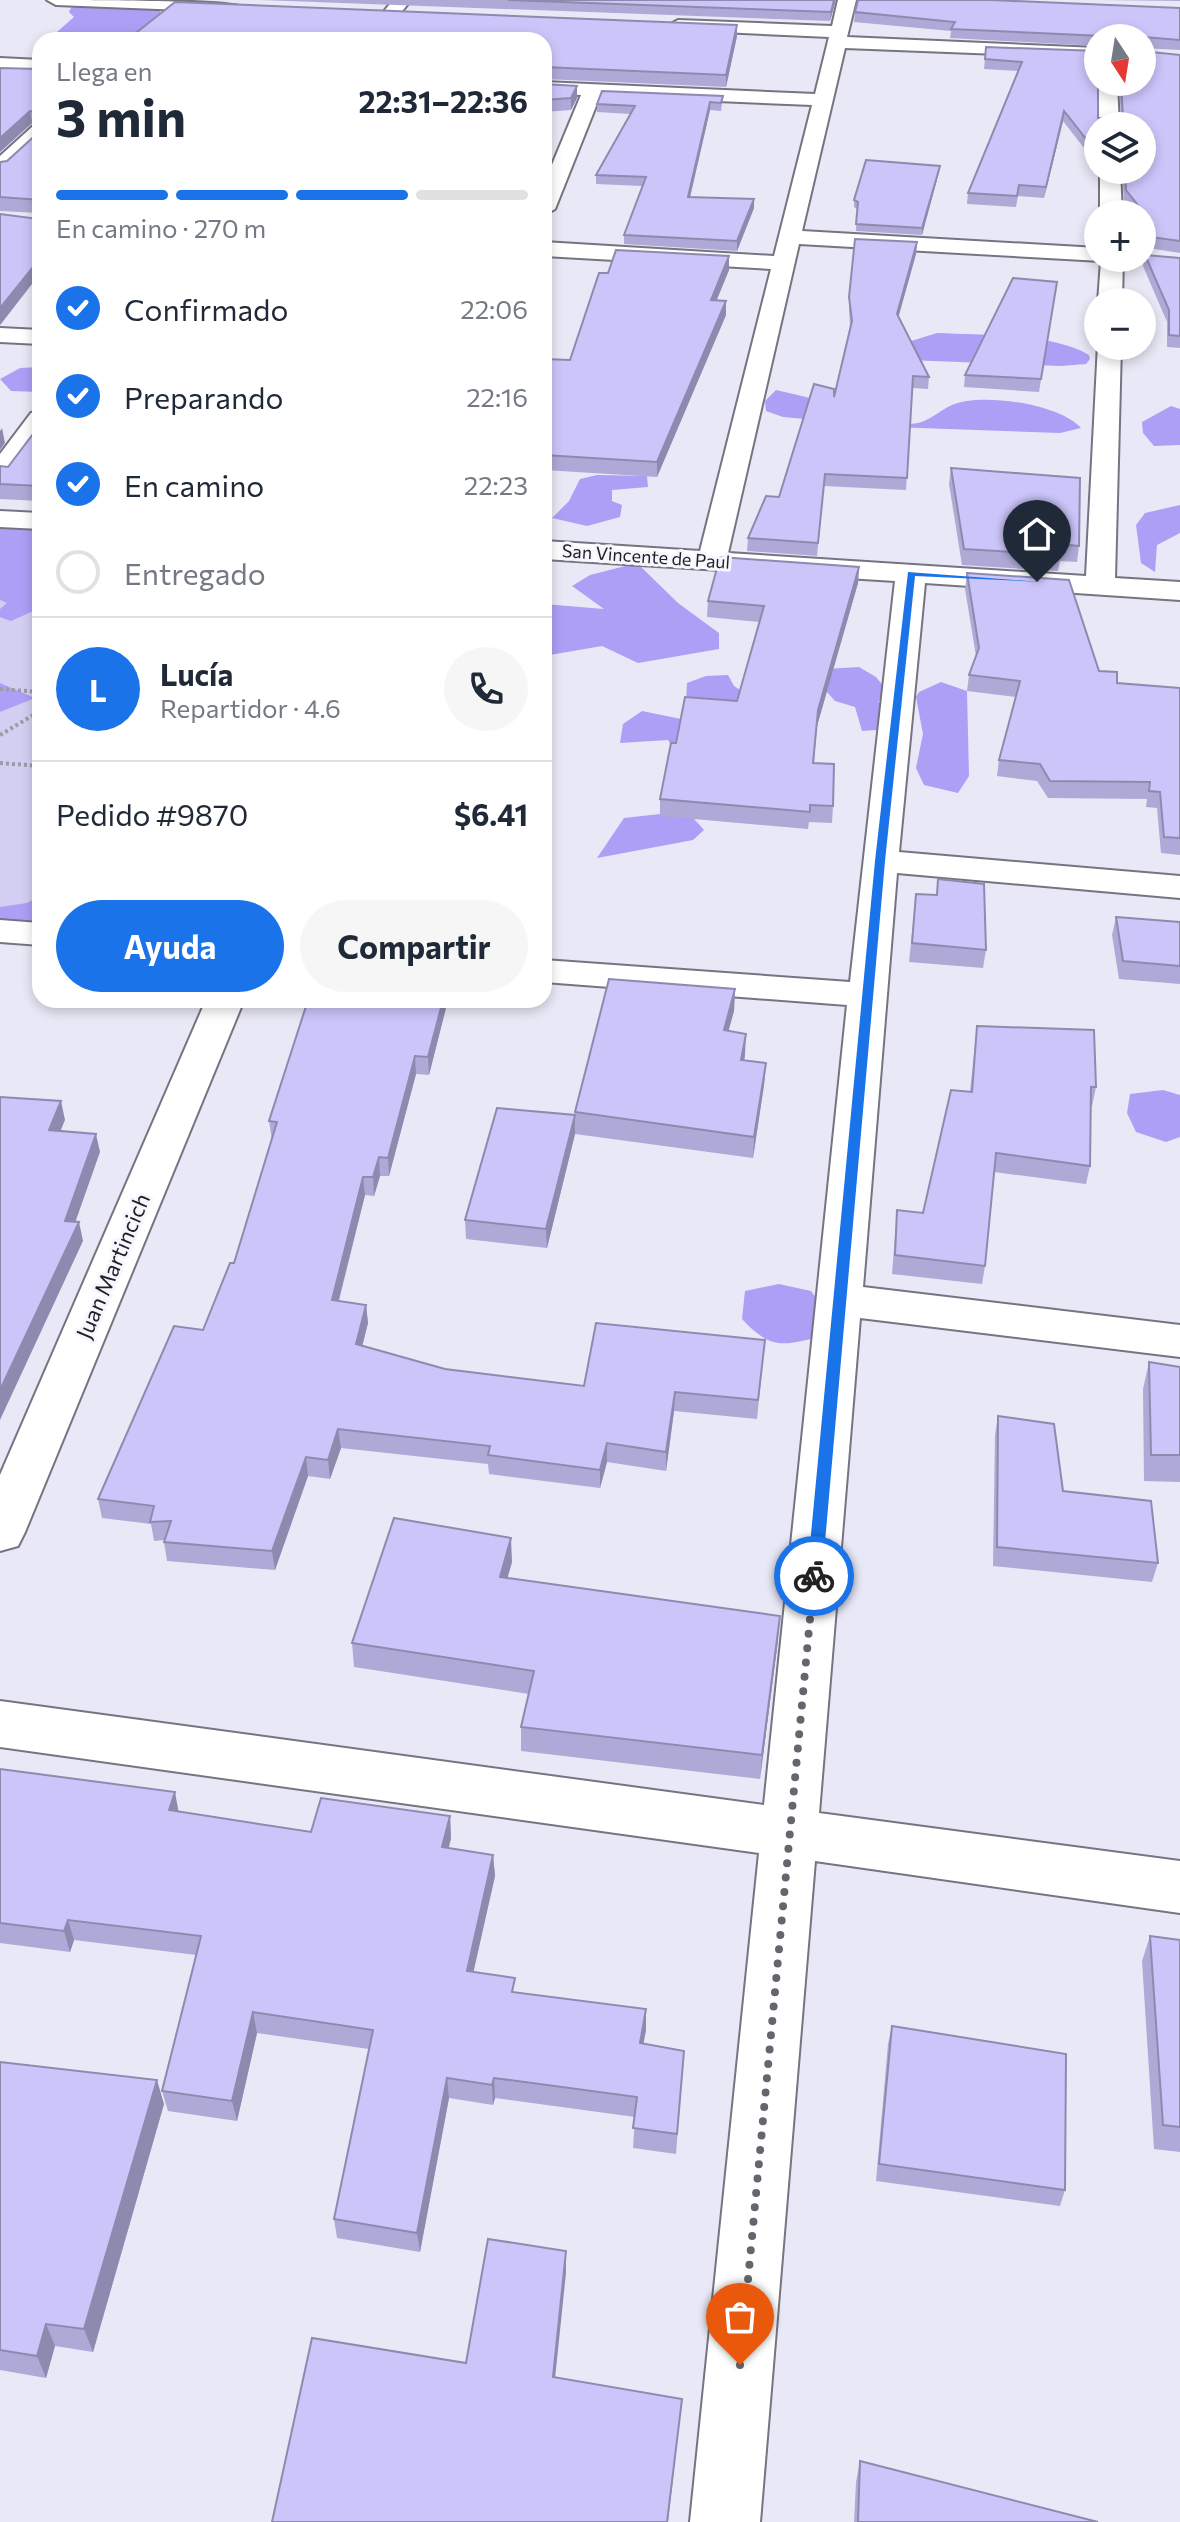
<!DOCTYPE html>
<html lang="es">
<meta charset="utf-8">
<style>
body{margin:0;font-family:Commissioner,sans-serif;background:#f6f6f7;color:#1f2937;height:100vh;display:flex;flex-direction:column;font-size:30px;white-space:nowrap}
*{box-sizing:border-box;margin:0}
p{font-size:26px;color:#747a83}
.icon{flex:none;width:44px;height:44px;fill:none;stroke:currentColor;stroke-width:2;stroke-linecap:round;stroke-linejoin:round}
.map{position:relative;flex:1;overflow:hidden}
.panel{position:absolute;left:32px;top:32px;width:520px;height:976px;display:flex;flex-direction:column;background:#fff;border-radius:24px;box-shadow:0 4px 12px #0003}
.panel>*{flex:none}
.needle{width:52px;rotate:168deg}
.controls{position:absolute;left:1084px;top:24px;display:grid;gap:16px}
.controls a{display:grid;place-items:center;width:72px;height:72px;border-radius:50%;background:#fff;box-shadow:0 4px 12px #0003;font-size:40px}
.pin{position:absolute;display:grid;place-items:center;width:68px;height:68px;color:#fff;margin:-82px -34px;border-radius:50% 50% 50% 0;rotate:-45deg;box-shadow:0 0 8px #0007}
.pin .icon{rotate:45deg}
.courier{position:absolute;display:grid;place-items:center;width:80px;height:80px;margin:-40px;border:6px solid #1a73e8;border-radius:50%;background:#fff;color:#222;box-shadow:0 2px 10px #0007}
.head em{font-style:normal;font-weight:700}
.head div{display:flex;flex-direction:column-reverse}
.head{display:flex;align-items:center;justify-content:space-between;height:136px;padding:0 24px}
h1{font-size:52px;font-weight:700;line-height:60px}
.bar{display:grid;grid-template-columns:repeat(4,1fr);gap:12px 8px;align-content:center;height:96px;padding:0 24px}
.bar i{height:10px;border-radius:6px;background:#e0e1e3}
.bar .active{background:#1a73e8}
.bar p{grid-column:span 4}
.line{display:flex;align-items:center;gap:20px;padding:0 24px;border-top:2px solid #e0e1e3}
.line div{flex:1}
.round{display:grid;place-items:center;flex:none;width:84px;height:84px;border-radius:42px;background:#f6f6f7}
ol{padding:0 24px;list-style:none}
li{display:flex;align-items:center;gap:24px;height:88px}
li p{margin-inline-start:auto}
li .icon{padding:8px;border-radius:50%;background:#1a73e8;color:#fff;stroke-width:4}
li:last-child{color:#747a83}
li i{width:44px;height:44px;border:4px solid #e0e1e3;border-radius:50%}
.primary-button{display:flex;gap:16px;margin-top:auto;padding:16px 24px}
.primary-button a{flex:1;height:92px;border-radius:48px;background:#1a73e8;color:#fff;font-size:32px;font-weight:700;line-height:92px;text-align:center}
.primary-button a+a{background:#f6f6f7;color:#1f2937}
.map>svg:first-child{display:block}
</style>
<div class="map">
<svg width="1180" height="2522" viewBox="0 0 1180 2522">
<rect width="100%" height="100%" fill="#e9e8f6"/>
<path fill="#d3cff2" d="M 0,526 L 40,529 L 40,919 L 0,916 Z"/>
<path fill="#ad9ff6" d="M 146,2 L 160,9 L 160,14 L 190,40 L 48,40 L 74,17 L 69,12 L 71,8 L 84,5 L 109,9 Z
M 937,333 C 980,335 1052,333 1089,355 L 1090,359 L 1086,364 L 1061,366 L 907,360 L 908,342 Z
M 40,367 L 40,392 L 11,391 L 0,379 L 20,368 Z
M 776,390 C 802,396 828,402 854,409 C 870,414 891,425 908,424 C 928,424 935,413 952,405 C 981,392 1060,404 1081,428 L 1060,433 L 893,427 L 783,417 L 766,411 L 765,401 Z
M 1171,406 L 1180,409 L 1180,445 L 1154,446 L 1143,433 L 1142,422 Z
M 597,475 L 647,476 L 648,487 L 612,490 L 612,501 L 622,505 L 620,517 L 587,526 L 552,518 L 569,501 L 580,479 Z
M 1180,505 L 1180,533 L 1157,545 L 1155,572 L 1141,563 L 1136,525 L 1145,513 Z
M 40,521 L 40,608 L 11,621 L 0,617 L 0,609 L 7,603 L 0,600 L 0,526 Z
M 637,563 L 678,603 L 719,633 L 719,649 L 638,663 L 602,646 L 544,656 L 544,604 L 604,609 L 572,586 L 590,575 Z
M 859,667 L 876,677 L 888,692 L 878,702 L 905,710 L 905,728 L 862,731 L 855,707 L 835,701 L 819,683 L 825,669 Z
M 728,675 L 734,686 L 756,700 L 749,713 L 686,703 L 687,683 L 706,676 Z
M 941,682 L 967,691 L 969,776 L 958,793 L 924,785 L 916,768 L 923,734 L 916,697 L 919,692 Z
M 0,683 L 35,698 L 0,712 Z
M 642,711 L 686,720 L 681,759 L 668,740 L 620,743 L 623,724 Z
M 687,811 L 704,830 L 693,840 L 597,858 L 624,818 Z
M 40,896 L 40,937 L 0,921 L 0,907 L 27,903 Z
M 1163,1090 L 1180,1095 L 1180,1137 L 1166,1142 L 1136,1132 L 1127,1113 L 1130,1094 Z
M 779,1284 L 811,1291 L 826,1311 L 822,1336 C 783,1346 771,1350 742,1319 L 745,1291 Z"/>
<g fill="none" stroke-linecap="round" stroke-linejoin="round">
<g stroke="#757480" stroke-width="4">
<path id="minor" d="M 47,0 C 76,0 228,0 242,7 L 233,12 L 56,5 Z
M 393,0 L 411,0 L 379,40 L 361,40 Z
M 838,0 L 856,0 L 847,37 L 1098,48 L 1098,58 L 845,48 L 802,231 L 1098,248 L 1098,258 L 1123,258 L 1122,302 L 1098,302 L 1101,261 L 799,244 L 728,553 L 1086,576 L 1098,344 L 1121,346 L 1115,578 L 1180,582 L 1180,600 L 925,583 L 899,852 L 1180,876 L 1180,898 L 897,873 L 863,1287 L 1180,1325 L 1180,1357 L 860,1318 L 819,1813 L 1180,1861 L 1180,1913 L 815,1861 L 760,2522 L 690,2522 L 759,1853 L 0,1747 L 0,1701 L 764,1805 L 847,1005 L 544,982 L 544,960 L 850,982 L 895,581 L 544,559 L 544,541 L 700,551 L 771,269 L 544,256 L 544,242 L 774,256 L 812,105 L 600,96 L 555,209 L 544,215 L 544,184 L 581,95 L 544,94 L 544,82 L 815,94 L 829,37 L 678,30 L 669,25 L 678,20 L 832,26 Z
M 0,58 L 40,60 L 40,72 L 0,70 Z
M 1099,82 L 1117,82 L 1119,126 L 1099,126 Z
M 40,124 L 40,141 L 7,171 L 0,173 L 0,156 L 33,126 Z
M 1100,170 L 1120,170 L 1122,214 L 1100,214 Z
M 0,328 L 40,330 L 40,344 L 0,342 Z
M 40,411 L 40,437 L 10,479 L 0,481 L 0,454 L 31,413 Z
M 0,511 L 40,513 L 40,529 L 0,527 Z
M 0,920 L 40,923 L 40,945 L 0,942 Z
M 206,1000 L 244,1000 L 25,1532 L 18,1546 L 0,1551 L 0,1475 Z"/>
</g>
<path stroke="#9c9ba6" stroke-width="4" stroke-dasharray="3 3" stroke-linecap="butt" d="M 0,689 L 39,692
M 39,692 L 36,698 L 40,706
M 0,735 L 40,711
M 0,763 L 40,766"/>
<use href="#minor" fill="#fff" fill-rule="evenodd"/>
</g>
<path fill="#afa9d7" d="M 261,0 L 836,0 L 830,21 Z
M 1099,0 L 1180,0 L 1180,1 Z
M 1180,8 L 1180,50 L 1142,48 L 1142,38 L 1098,38 L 1098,46 L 950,38 L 951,31 L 854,22 L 855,12 Z
M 737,25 L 737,36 L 726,87 L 544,79 L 544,80 L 544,40 Z
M 986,47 L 1098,51 L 1098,118 L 1121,118 L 1119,82 L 1142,82 L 1180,55 L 1180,253 L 1142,247 L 1142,214 L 1135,214 L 1124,201 L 1122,170 L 1142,170 L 1098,126 L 1098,166 L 1063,121 L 1044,198 L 1018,196 L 1016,207 L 967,204 L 968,193 L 1018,71 L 984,69 Z
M 40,69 L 40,124 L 32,123 L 0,152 Z
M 544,84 L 577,86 L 577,98 L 571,110 L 544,112 Z
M 723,96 L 721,111 L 710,110 L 690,197 L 754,199 L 754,208 L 737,251 L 624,244 L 624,235 L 642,186 L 596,184 L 596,175 L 630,114 L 597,112 L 597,104 Z
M 40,131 L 40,280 L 35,280 L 0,325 L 0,214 L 38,219 L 38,213 L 0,211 L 0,162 L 7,161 Z
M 939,172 L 922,235 L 856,231 L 857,209 L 854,207 L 854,200 Z
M 855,239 L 917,242 L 916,254 L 898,317 L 929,377 L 928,389 L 912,388 L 906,490 L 824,486 L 817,556 L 747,551 L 748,538 L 779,497 L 834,397 L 850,327 L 849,308 Z
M 1145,255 L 1180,258 L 1180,348 L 1167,347 L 1167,322 L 1143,266 Z
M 729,256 L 729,270 L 716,301 L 726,301 L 726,315 L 657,477 L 544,470 L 544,359 L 570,360 L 608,273 Z
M 1057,282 L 1039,392 L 964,387 L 965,375 Z
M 40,430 L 40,501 L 0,499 L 0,466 L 8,467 Z
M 951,468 L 1079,546 L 1077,562 L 1060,561 L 1058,571 L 962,565 L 949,484 Z
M 859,567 L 858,583 L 817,726 L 814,763 L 833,806 L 832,823 L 809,822 L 808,829 L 660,816 L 660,799 L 737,701 L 759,622 L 707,617 L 708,601 Z
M 967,573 L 1117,683 L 1180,688 L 1180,855 L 1161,853 L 1157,808 L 1146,807 L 1147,799 L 1048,798 L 1037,781 L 997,776 L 999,760 L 1016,697 L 967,691 L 969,675 L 976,656 L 965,589 Z
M 938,879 L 986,950 L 983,968 L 909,962 L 916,894 L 936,895 Z
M 1116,917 L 1180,922 L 1180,984 L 1119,979 L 1112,935 Z
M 735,989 L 734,1011 L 728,1031 L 745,1055 L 744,1061 L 766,1063 L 764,1085 L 753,1158 L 575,1134 L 575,1112 Z
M 308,1000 L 448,1000 L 429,1075 L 416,1074 L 389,1176 L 380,1176 L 374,1196 L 365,1195 L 339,1301 L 366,1305 L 368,1323 L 362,1346 L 445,1369 L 584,1386 L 765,1340 L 757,1419 L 674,1411 L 666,1471 L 607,1462 L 600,1488 L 489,1474 L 488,1464 L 341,1448 L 330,1479 L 308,1476 L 275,1570 L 167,1561 L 164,1542 L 164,1540 L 154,1541 L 151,1524 L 102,1518 L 98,1499 L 203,1330 L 234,1263 L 272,1140 L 269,1121 Z
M 977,1026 L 1096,1087 L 1092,1106 L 1091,1105 L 1090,1166 L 1086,1184 L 994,1172 L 985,1266 L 982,1284 L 892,1274 L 897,1210 L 923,1213 L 970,1092 Z
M 575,1115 L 575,1134 L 547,1248 L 466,1239 L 465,1220 Z
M 1149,1362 L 1180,1367 L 1180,1482 L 1144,1481 L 1143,1389 Z
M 998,1416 L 1063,1491 L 1158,1563 L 1152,1582 L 993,1566 L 995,1435 Z
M 512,1562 L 507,1578 L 778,1640 L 760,1779 L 521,1751 L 521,1727 L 529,1694 L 354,1667 L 352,1643 Z
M 0,1769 L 179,1811 L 311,1832 L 450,1816 L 451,1838 L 449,1848 L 493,1855 L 495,1876 L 473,1972 L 516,1993 L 646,2030 L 643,2043 L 684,2051 L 676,2154 L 633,2148 L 635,2117 L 495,2098 L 493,2105 L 449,2098 L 420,2252 L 337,2238 L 334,2219 L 369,2049 L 257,2033 L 237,2121 L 168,2111 L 162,2091 L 196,1955 L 74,1940 L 70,1952 L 0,1943 Z
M 1150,1936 L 1180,1940 L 1180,2152 L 1154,2149 L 1142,1961 Z
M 892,2026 L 1065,2190 L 1060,2206 L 876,2181 L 888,2044 Z
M 0,2062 L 164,2104 L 93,2352 L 55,2346 L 46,2378 L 0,2370 Z
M 860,2461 L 1098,2522 L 854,2522 L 856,2482 Z"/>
<path fill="#8e8aaf" d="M 834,0 L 836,0 L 830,21 L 831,12 Z
M 737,25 L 737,36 L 726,87 L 726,75 Z
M 577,86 L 577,98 L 571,110 L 571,98 Z
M 710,102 L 710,110 L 688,206 L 688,197 Z
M 30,111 L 32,123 L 0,152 L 0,138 Z
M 1064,111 L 1063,121 L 1044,198 L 1046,187 Z
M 940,166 L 939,172 L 922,235 L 922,228 Z
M 754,199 L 754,208 L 737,251 L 737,241 Z
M 917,242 L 916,254 L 896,326 L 897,314 Z
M 729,256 L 729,270 L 711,314 L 711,300 Z
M 33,267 L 35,280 L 0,325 L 0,308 Z
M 726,301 L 726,315 L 657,477 L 657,462 Z
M 2,428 L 5,443 L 0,450 L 0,431 Z
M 859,567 L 858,583 L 817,726 L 818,710 Z
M 735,989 L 734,1011 L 723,1051 L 724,1030 Z
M 443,1000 L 448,1000 L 429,1075 L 428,1057 Z
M 746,1034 L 745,1055 L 740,1082 L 741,1060 Z
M 415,1056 L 416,1074 L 389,1176 L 388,1158 Z
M 766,1063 L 764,1085 L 753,1158 L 754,1137 Z
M 61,1101 L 65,1120 L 53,1149 L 49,1130 Z
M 575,1115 L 575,1134 L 547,1248 L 546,1229 Z
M 96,1134 L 100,1152 L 69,1240 L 65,1221 Z
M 379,1157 L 380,1176 L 374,1196 L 373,1177 Z
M 363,1177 L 365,1195 L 334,1318 L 332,1300 Z
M 79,1222 L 83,1241 L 0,1420 L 0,1390 Z
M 366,1305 L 368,1323 L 358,1363 L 356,1344 Z
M 675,1392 L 674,1411 L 666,1471 L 666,1452 Z
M 338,1429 L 341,1448 L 330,1479 L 328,1460 Z
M 607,1443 L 607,1462 L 600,1488 L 600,1470 Z
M 306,1457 L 308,1476 L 275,1570 L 272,1551 Z
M 511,1538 L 512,1562 L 501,1601 L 500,1577 Z
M 780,1616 L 778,1640 L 760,1779 L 762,1755 Z
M 175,1792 L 179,1814 L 169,1810 Z
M 450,1816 L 451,1838 L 443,1868 L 442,1847 Z
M 493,1855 L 495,1876 L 469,1992 L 467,1971 Z
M 68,1920 L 74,1940 L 70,1952 L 64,1931 Z
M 646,2009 L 646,2030 L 640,2063 L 640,2043 Z
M 253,2012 L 257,2033 L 237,2121 L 232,2101 Z
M 447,2078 L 449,2098 L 420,2252 L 417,2233 Z
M 494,2078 L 495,2098 L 493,2105 L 492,2085 Z
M 157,2080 L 164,2104 L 93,2352 L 84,2329 Z
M 566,2251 L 566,2273 L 553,2398 L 553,2377 Z
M 46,2324 L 55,2346 L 46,2378 L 37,2356 Z
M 682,2399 L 668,2522 L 667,2522 Z"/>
<path fill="#cbc5fa" stroke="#8e8aaf" stroke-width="2" d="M 508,0 L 834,0 L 831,12 Z
M 858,0 L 991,0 L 1180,8 L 1180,40 L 1144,37 L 1142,44 L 1142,38 L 1101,38 L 1102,36 L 951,29 L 955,22 L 855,12 Z
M 175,2 L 737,25 L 726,75 L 544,67 L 544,40 L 127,40 Z
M 986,47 L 1098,51 L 1098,118 L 1123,118 L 1121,82 L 1142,82 L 1142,51 L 1180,55 L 1180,241 L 1144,236 L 1142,240 L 1142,220 L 1144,213 L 1126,190 L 1125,170 L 1142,170 L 1142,126 L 1098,126 L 1098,154 L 1064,111 L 1046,187 L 1019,185 L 1017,196 L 968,193 L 1022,62 L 985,59 Z
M 0,68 L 40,69 L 40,112 L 30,111 L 0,138 Z
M 544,84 L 577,86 L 571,98 L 544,100 Z
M 602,91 L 723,96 L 721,103 L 710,102 L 688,197 L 754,199 L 737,241 L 624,235 L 646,177 L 596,175 L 635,106 L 597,104 Z
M 40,131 L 40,200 L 0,197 L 0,162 L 7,161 Z
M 866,160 L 940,166 L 922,228 L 856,224 L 858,202 L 854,200 Z
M 40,201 L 40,267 L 33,267 L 0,308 L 0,214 L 38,219 Z
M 855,239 L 917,242 L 897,314 L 929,377 L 913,376 L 907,478 L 825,474 L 818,543 L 748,538 L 766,496 L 779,497 L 814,384 L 834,389 L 834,397 L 852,321 L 849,297 Z
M 616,250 L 729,256 L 711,300 L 726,301 L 657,462 L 544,455 L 544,359 L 570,360 L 599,273 L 608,273 Z
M 1145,255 L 1180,258 L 1180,336 L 1169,335 L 1169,310 Z
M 1013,278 L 1057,282 L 1041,379 L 965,375 Z
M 36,430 L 40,430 L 40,486 L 0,484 L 0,466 L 8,467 Z
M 951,468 L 1080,478 L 1079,546 L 1057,544 L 1061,555 L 964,549 Z
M 720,557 L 859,567 L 818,710 L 813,763 L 834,764 L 833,806 L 810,805 L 810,812 L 660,799 L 671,743 L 676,743 L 685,697 L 737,701 L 764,606 L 708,601 Z
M 967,573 L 1069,580 L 1099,671 L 1117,672 L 1117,683 L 1180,688 L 1180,838 L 1164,837 L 1160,792 L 1149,791 L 1150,782 L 1050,781 L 1040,764 L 999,760 L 1020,681 L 969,675 L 979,648 Z
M 938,879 L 984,884 L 986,950 L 912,943 L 916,894 L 937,895 Z
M 1116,917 L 1180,922 L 1180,966 L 1123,961 Z
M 609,979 L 735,989 L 724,1030 L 746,1034 L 741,1060 L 766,1063 L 754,1137 L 575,1112 Z
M 308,1000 L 443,1000 L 428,1057 L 415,1056 L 388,1158 L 379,1157 L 373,1177 L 363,1177 L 332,1300 L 366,1305 L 356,1344 L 445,1369 L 584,1386 L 596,1323 L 765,1340 L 758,1400 L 675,1392 L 666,1452 L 607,1443 L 600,1470 L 488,1455 L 490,1446 L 338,1429 L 328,1460 L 306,1457 L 272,1551 L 164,1542 L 171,1521 L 150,1522 L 154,1506 L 98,1499 L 174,1326 L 203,1330 L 230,1263 L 234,1263 L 277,1122 L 269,1121 Z
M 977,1026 L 1094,1030 L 1096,1087 L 1091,1087 L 1090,1166 L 996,1153 L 985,1266 L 895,1255 L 897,1210 L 923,1213 L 951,1090 L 972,1092 Z
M 0,1097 L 61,1101 L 49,1130 L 96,1134 L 65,1221 L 79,1222 L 0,1390 Z
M 497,1108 L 575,1115 L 546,1229 L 465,1220 Z
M 1149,1362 L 1180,1367 L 1180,1455 L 1151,1455 Z
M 998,1416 L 1054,1424 L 1063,1491 L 1151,1501 L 1158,1563 L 997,1547 Z
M 394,1518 L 511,1538 L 500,1577 L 780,1616 L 762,1755 L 521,1727 L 534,1671 L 352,1643 Z
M 0,1769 L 175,1792 L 169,1810 L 311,1832 L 321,1798 L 450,1816 L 442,1847 L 493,1855 L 467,1971 L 515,1978 L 512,1992 L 646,2009 L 640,2043 L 684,2051 L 677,2134 L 633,2128 L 637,2097 L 494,2078 L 492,2085 L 447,2078 L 417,2233 L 334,2219 L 373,2030 L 253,2012 L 232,2101 L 162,2091 L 201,1936 L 68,1920 L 64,1931 L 0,1923 Z
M 1150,1936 L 1180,1940 L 1180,2127 L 1163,2125 Z
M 892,2026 L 1066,2054 L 1065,2190 L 879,2164 Z
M 0,2062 L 157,2080 L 84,2329 L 46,2324 L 37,2356 L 0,2350 Z
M 488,2239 L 566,2251 L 553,2377 L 682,2399 L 667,2522 L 272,2522 L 312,2338 L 466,2363 Z
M 860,2461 L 1098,2522 L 858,2522 Z"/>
<path fill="#1a73e8" d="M 908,572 L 1042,582 L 915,576 L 885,861 L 822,1576 L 814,1582 L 807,1576 L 875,861 Z"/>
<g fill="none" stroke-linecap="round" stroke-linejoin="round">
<path stroke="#66656e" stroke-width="8" stroke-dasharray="0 14.4" d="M 740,2365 L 814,1576"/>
</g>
<g text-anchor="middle" stroke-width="6" stroke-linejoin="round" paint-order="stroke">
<g font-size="18" fill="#1f1f24" stroke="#f6f6fe">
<text transform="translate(646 557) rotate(4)" y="6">San Vincente de Paul</text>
</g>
<g font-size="22" fill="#1f1f24" stroke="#f6f6fe">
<text transform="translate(113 1266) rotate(-67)" y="8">Juan Martincich</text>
</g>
</g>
</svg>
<div class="controls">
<a><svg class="needle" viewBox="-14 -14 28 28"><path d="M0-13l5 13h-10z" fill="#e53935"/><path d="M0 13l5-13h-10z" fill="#747a83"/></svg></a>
<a><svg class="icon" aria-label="layers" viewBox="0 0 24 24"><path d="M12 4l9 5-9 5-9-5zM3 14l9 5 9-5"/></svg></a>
<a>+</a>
<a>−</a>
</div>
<div class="pin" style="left:740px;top:2365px;background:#ea580c"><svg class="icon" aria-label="bag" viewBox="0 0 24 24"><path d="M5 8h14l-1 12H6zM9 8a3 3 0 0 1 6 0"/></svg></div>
<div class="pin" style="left:1037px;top:582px;background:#1f2937"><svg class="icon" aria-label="home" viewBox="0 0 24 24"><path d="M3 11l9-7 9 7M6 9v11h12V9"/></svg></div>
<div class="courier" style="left:814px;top:1576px"><svg class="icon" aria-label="bike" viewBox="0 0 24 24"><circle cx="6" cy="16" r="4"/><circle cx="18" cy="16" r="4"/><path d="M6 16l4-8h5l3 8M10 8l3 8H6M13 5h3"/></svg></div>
<section class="panel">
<div class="head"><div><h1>3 min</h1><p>Llega en</p></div><em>22:31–22:36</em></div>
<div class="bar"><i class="active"></i><i class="active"></i><i class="active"></i><i></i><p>En camino · 270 m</p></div>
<ol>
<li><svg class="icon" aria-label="check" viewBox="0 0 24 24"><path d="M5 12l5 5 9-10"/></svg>Confirmado<p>22:06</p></li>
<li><svg class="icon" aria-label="check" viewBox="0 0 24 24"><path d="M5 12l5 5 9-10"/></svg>Preparando<p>22:16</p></li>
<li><svg class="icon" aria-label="check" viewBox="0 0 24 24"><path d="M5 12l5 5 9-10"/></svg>En camino<p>22:23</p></li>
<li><i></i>Entregado</li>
</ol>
<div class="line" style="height:144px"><b class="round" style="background:#1a73e8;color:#fff">L</b><div><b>Lucía</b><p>Repartidor · 4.6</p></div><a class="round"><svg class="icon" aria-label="phone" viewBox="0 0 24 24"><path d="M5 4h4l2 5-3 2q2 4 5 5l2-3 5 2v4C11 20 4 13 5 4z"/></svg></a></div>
<div class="line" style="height:104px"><div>Pedido #9870</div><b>$6.41</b></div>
<div class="primary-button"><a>Ayuda</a><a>Compartir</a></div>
</section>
</div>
